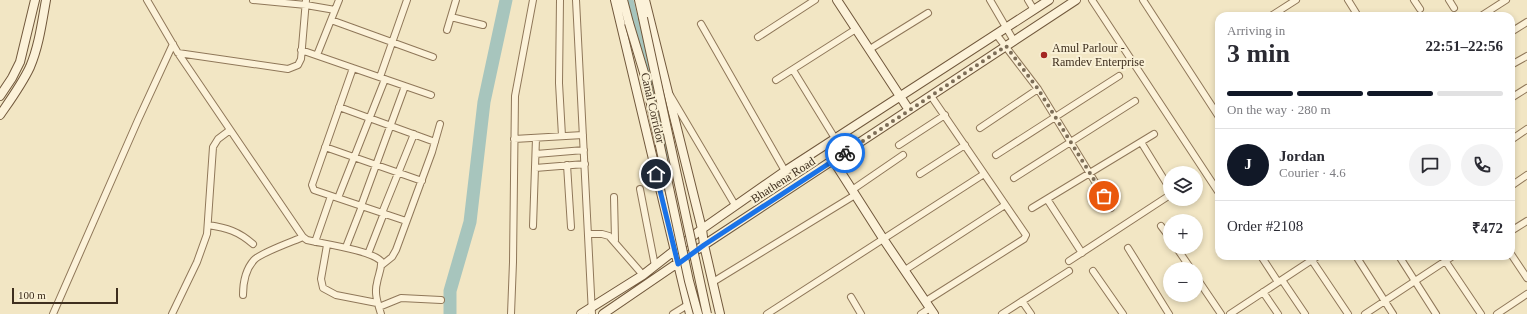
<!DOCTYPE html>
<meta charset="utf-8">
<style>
body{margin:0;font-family:Georgia,serif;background:#f2f2f3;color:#2b2b33;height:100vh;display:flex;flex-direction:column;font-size:15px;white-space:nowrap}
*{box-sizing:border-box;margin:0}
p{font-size:13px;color:#7c7c81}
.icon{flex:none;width:22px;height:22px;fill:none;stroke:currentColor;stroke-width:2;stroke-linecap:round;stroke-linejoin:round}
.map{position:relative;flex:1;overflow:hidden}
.side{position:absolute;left:1215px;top:12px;width:300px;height:248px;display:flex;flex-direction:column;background:#fff;border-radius:12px;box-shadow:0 2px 6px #0003}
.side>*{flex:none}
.tools{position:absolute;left:1163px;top:166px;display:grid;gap:8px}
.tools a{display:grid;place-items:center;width:40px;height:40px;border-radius:50%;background:#fff;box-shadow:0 2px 6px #0003;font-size:20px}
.scale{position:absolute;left:12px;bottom:10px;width:106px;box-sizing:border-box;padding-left:4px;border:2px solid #3e2e1e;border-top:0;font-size:11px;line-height:14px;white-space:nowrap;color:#3e2e1e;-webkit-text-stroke:3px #f9f0d5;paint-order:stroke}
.pin{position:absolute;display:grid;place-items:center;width:34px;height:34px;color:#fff;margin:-17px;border:2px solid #fff;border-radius:50%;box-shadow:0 1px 4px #0007}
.courier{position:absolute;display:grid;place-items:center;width:40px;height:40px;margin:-20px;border:3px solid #1a73e8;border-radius:50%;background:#fff;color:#222;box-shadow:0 1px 5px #0007}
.head em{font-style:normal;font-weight:800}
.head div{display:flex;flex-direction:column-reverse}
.head{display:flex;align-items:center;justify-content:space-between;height:68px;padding:0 12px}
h1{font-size:26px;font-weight:800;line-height:30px}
.bar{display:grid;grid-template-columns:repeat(4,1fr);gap:6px 4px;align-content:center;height:48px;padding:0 12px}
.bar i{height:5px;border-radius:3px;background:#e1e1e2}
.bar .on{background:#111827}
.bar p{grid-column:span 4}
.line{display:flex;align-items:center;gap:10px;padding:0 12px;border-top:1px solid #e1e1e2}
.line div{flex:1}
.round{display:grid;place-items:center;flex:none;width:42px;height:42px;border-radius:21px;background:#f2f2f3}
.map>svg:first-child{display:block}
</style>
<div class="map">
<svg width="1527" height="314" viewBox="0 0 1527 314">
<rect width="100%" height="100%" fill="#f2e6c4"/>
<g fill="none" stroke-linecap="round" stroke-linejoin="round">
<path stroke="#a7c5bd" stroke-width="7" d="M 630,0 L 673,173"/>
<path stroke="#a7c5bd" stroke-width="13" d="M 450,314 L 450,291 L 470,222 L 484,102 L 506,0"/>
<g stroke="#8f7759" stroke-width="8">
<path id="street" d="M 147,0 L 178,53 L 303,237 L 307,240 C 324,244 370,250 381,261 C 382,269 378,275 377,283 C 374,293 378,304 381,314
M 253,0 L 306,5 L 335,10
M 560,0 L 559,83 L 562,136
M 576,0 L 592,314
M 990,0 L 1014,41
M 1028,0 L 1034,10
M 1092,0 L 1219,193
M 1143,0 L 1219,117
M 1348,0 L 1358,16
M 1414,0 L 1420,9
M 1449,0 L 1454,8
M 1271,16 L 1296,0
M 1481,16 L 1506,0
M 451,17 L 483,25
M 331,20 L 433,57
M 701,24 L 785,171
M 447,30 L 456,0
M 1511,32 L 1527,22
M 996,34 L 1038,89 L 1111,208
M 758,37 L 815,0
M 870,49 L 928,13
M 301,50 L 431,95
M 178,53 L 288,69 L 298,65 L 301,59 L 306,0
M 317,55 L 339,0
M 1511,65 L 1527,56
M 353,68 L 312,185 L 314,190 L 406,221
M 793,70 L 844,153
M 380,77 L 407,0
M 776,80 L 856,29
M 670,95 L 735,205
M 1511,98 L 1527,88
M 339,107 L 435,142
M 980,128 L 1038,89
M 514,139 L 583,135
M 1511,140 L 1527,129
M 1141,142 L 1170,189
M 899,145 L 945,115
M 325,147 L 422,181
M 536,154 L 584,150
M 996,155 L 1119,76
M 567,165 L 571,227
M 535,168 L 585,164
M 920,174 L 965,145
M 1014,178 L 1135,101
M 1511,186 L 1527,175
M 640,189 L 655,266
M 852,190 L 903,155
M 614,197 L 615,240
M 338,198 L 385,79
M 1047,199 L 1082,253
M 361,206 L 405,86
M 1032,208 L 1154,134
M 382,213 L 414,134
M 208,225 C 227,228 238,231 253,244
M 533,226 L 536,138
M 1161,226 L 1170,238
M 1511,231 L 1527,221
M 588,234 L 602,234 L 609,236 L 643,275
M 315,242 L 331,196
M 327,245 L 321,279 L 323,288 L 336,295 L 377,303
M 346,247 L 362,206
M 1176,247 L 1191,269
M 1128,248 L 1169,314
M 368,254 L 384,213
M 1511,254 L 1527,278
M 1261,256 L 1278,282
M 1309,256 L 1348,314
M 1356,256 L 1393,314
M 1399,256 L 1436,314
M 1442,256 L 1481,314
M 1069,261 L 1170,195
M 382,265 L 392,257 L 396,250 L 432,152 L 440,124
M 905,270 L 1005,205
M 1093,271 L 1123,314
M 1196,277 L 1221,314
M 1282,280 L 1305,314
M 713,282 L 855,195
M 1263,292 L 1278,314
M 243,295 C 243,283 246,269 254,260 C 260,253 294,241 303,237
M 851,297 L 861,314
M 926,301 L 1024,239 L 1026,235 L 931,96
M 1022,301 L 1031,314
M 379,307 L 401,298 L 441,300
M 53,314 L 138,120 L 173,44
M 172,314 L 197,262 L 207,234 L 213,147 L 218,139 L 230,130
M 511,314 L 513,262 L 515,96 L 533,0
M 673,314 L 689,304
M 767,314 L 984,174
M 921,314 L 930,308
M 1002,314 L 1069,271
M 1230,314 L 1318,256
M 1365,314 L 1453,256
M 1497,314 L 1527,294"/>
</g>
<g stroke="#71583c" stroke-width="10">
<path id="secondary" d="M 615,0 L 690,314
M 623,0 L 629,23
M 639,0 L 643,18
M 645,0 L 702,229 L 704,245 L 720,314
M 837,0 L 909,110
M 0,96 L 12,78 L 20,62 L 35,0
M 0,115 C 11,99 22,84 30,67 C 39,46 42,22 46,0
M 833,160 L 884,240 L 934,314
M 581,314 L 643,275 L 702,229 L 785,171 L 1049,0
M 603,314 L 704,245 L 1076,0"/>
</g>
<use href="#street" stroke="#fcf2d9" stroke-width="6"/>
<use href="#secondary" stroke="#fcf2d9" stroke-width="8"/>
<g stroke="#71583c" stroke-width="10" stroke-linecap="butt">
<path id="secondary-bridge" d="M 643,18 L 707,314
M 629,23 L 645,76 L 689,281 L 698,314"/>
</g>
<use href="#secondary-bridge" stroke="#fcf2d9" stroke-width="8"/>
</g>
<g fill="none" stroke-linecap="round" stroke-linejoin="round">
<path stroke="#7d6e58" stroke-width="4" stroke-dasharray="0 7.2" d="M 845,153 L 1006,46 L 1038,89 L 1104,196"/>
<path stroke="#1a73e8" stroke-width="5" d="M 656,174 L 678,264 L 704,245 L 845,153"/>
</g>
<circle fill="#a42623" stroke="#f9f0d5" stroke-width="1.5" cx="1044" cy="55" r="4"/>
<g text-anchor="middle" stroke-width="4" stroke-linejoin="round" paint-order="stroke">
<g font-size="12" fill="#3e2e1e" stroke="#f9f0d5" text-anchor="start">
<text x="1052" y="52">Amul Parlour -<tspan x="1052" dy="14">Ramdev Enterprise</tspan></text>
</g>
<g font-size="12" fill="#3e2e1e" stroke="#f9f0d5">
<text transform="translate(653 108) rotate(77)" y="4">Canal Corridor</text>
<text transform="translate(783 180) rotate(-33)" y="4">Bhathena Road</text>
</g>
</g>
</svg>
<div class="tools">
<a><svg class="icon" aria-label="layers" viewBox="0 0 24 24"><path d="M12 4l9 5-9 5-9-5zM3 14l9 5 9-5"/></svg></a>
<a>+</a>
<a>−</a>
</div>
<div class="scale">100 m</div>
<div class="pin" style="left:1104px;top:196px;background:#ea580c"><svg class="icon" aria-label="bag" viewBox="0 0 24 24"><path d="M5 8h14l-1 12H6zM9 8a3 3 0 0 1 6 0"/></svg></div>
<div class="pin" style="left:656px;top:174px;background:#1f2937"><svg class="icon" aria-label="home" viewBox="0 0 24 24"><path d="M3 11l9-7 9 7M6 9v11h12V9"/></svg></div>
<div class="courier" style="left:845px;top:153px"><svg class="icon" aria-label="bike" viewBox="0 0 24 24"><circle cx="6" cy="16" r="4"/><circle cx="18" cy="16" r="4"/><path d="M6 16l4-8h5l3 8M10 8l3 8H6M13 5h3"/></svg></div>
<section class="side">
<div class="head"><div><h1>3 min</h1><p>Arriving in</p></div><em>22:51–22:56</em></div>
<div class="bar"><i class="on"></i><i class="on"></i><i class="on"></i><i></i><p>On the way · 280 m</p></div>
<div class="line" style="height:72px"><b class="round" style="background:#111827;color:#fff">J</b><div><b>Jordan</b><p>Courier · 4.6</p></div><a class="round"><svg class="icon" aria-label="chat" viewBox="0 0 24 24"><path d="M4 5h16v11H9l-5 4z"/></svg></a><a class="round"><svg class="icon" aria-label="phone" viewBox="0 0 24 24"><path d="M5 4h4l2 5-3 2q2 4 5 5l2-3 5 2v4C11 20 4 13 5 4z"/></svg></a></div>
<div class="line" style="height:52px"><div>Order #2108</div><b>₹472</b></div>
</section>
</div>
